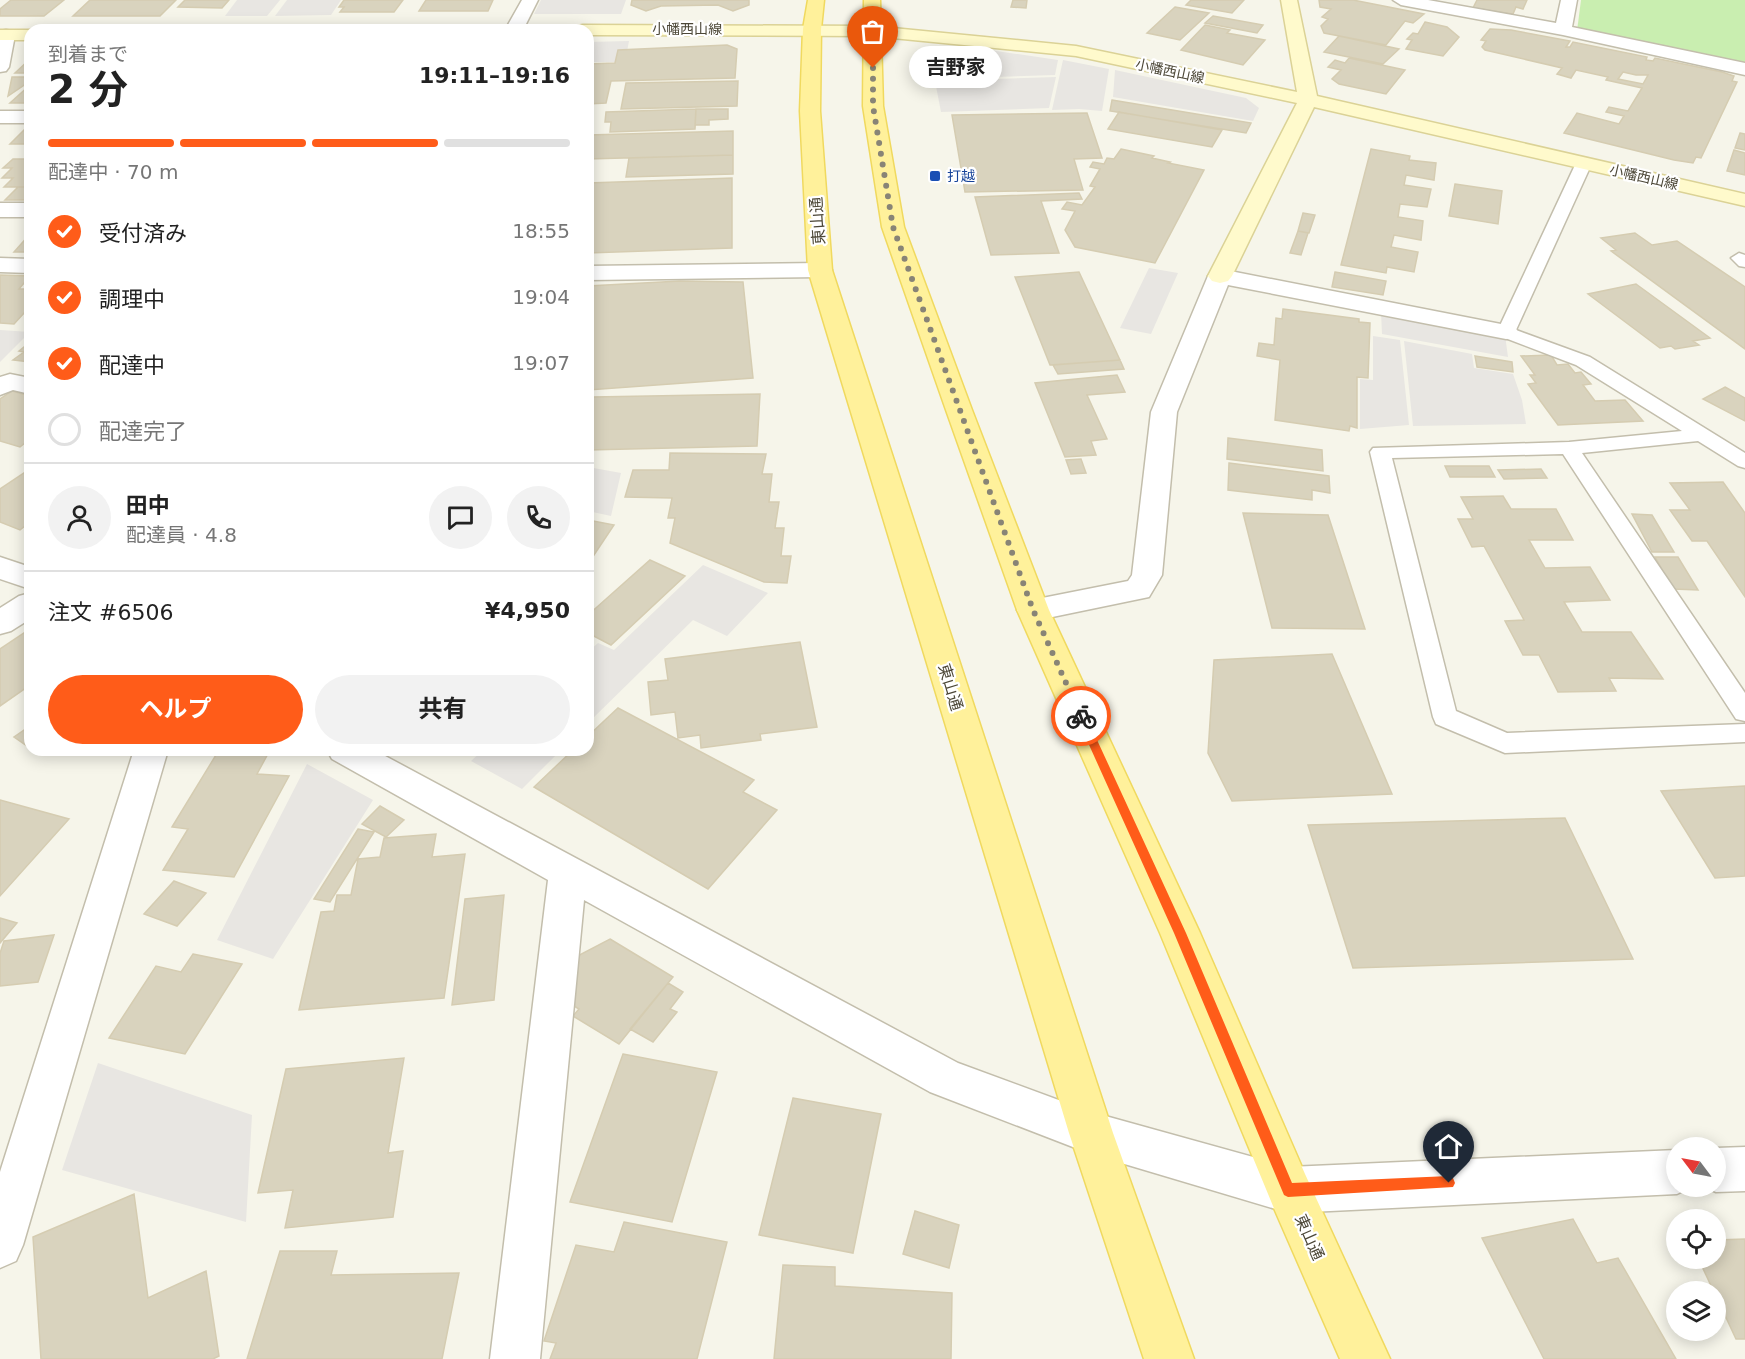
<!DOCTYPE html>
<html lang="ja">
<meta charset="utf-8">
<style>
body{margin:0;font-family:"DejaVu Sans","Noto Sans JP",sans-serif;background:#f2f2f2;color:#222;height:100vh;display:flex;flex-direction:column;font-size:22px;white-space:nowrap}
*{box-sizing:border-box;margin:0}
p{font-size:20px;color:#767676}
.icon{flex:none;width:33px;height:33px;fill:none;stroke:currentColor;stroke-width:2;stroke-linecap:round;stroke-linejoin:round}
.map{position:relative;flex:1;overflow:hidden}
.side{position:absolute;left:24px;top:24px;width:570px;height:732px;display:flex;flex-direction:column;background:#fff;border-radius:18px;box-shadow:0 3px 15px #0003}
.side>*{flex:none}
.needle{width:39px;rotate:302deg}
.fabs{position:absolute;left:1666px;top:1137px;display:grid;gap:12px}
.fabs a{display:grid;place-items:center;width:60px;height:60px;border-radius:50%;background:#fff;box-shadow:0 3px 15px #0003;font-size:30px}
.pin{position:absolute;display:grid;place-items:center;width:51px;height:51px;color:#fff;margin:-62px -26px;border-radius:50% 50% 50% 0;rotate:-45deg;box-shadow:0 0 6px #0007}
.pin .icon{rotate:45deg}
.courier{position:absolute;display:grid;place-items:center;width:60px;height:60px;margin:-30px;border:4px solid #ff5c19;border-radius:50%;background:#fff;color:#222;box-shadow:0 2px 8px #0007}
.bubble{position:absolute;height:42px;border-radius:21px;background:#fff;box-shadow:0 3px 15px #0003;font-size:20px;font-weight:700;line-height:42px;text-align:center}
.head em{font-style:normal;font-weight:700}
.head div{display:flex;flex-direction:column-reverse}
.head{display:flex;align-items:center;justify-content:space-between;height:102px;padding:0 24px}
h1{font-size:39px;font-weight:700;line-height:45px}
.bar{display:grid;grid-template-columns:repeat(4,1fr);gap:9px 6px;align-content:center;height:72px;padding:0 24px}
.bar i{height:8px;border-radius:4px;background:#e0e0e0}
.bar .selected{background:#ff5c19}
.bar p{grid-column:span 4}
.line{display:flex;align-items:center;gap:15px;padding:0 24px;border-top:2px solid #e0e0e0}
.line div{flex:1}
.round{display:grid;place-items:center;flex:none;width:63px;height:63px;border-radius:32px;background:#f2f2f2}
ol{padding:0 24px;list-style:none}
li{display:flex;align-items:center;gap:18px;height:66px}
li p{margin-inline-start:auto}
li .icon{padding:6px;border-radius:50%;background:#ff5c19;color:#fff;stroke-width:4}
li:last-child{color:#767676}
li i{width:33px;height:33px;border:3px solid #e0e0e0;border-radius:50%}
.button{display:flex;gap:12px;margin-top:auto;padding:12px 24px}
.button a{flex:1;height:69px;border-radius:36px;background:#ff5c19;color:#fff;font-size:24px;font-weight:700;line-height:69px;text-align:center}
.button a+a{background:#f2f2f2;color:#222}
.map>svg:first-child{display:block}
</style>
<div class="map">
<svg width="1745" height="1359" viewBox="0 0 1745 1359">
<rect width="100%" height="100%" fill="#f6f5ea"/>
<path fill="#c9eeb0" d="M 1581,0 L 1745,0 L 1745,64 L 1577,31 Z"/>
<path fill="#e8e6e2" d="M 237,0 L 280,0 L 267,16 L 225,16 Z
M 287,0 L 341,0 L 331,15 L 275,16 Z
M 541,0 L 626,0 L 621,14 L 534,14 Z
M 629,41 L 625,62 L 588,62 L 588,42 Z
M 983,49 L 1058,60 L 1055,75 L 996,77 Z
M 1063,60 L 1109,69 L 1102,111 L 1079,109 L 1052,110 Z
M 1115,70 L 1246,98 L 1259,108 L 1253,121 L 1113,97 Z
M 1056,77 L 1049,108 L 941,112 L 935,81 Z
M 1149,268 L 1178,273 L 1151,334 L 1120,328 Z
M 1381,312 L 1505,335 L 1508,357 L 1382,334 Z
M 0,330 L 30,332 L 0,362 Z
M 1373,336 L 1400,340 L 1409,425 L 1360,429 L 1360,379 L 1373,380 Z
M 1404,341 L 1472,354 L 1474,368 L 1513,374 L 1522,400 L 1526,424 L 1413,426 Z
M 588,467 L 621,473 L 611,516 L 588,511 Z
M 703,565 L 768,593 L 727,636 L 693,620 L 588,723 L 588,652 L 598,643 L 614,650 Z
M 483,750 L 561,750 L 522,789 L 471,761 Z
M 307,764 L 373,800 L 273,959 L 217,940 Z
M 98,1063 L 252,1115 L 246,1222 L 62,1170 Z"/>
<path fill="#d9d3be" stroke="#d5ccb1" stroke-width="1.5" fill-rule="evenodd" d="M 11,0 L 64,0 L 44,16 L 0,16 L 0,9 Z
M 90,0 L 176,0 L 160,16 L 73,16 Z
M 185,0 L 229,0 L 222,8 L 178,7 Z
M 344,0 L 403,0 L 394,12 L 340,12 L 344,7 L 339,7 Z
M 426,0 L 493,0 L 488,11 L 419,11 Z
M 632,0 L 749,0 L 749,5 L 733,11 L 718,5 L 661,6 L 646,11 L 631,5 Z
M 1013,0 L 1027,0 L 1026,8 L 1011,7 Z
M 1191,0 L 1244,0 L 1232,13 L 1186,5 Z
M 1319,0 L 1353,0 L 1424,14 L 1413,23 L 1405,21 L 1386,45 L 1324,33 L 1321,26 L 1328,19 L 1322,17 L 1331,9 L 1320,7 Z
M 1477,0 L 1527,0 L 1523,9 L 1516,7 L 1513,14 L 1473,8 Z
M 1175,7 L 1209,13 L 1180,40 L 1147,33 Z
M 1213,16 L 1263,25 L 1257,33 L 1205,23 Z
M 1425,22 L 1447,27 L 1459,37 L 1443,56 L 1406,49 L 1412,40 L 1407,39 L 1413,33 L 1418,34 Z
M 1205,25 L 1230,30 L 1227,33 L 1265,40 L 1243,65 L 1181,50 Z
M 1490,29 L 1511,30 L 1570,41 L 1566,47 L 1570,47 L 1573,42 L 1647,57 L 1646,60 L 1653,61 L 1655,58 L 1722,72 L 1734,76 L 1732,81 L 1737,82 L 1701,158 L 1696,157 L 1693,163 L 1674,160 L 1564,133 L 1577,113 L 1619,124 L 1624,116 L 1606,112 L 1609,107 L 1628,111 L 1642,88 L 1606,80 L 1608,77 L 1576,70 L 1571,78 L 1557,74 L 1562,68 L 1485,50 L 1482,47 L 1486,41 L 1481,40 ZM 1623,72 L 1636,75 L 1648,75 L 1643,84 L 1618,79 Z
M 1339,36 L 1399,49 L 1383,64 L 1324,52 Z
M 727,45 L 737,49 L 735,78 L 611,81 L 606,103 L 588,104 L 588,64 L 615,63 L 618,50 Z
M 935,51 L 967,52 L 971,74 L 931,74 L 929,55 Z
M 1349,58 L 1405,70 L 1386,94 L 1339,84 L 1332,79 L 1341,70 L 1328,67 L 1335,60 L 1345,63 Z
M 30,59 L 30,73 L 15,73 Z
M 12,77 L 30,77 L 30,81 L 8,96 Z
M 738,81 L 737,106 L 621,109 L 626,83 Z
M 30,85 L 30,103 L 10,103 Z
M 1112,100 L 1251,123 L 1246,133 L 1110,111 Z
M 696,109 L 695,129 L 610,132 L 611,122 L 605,122 L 606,112 Z
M 696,109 L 728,109 L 728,119 L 709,120 L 709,125 L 695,125 Z
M 1119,112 L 1222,130 L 1212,147 L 1108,129 Z
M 1087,113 L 1102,158 L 1074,159 L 1083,190 L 965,192 L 952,115 Z
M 30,124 L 30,144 L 10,144 Z
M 733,131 L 733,155 L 588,159 L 588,135 Z
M 1740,133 L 1745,134 L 1745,150 L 1735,148 Z
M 1121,149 L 1154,156 L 1152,158 L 1170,162 L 1168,163 L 1204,170 L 1155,263 L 1075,247 L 1065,230 L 1075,211 L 1062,209 L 1067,202 L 1082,205 L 1095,187 L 1090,186 L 1100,169 L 1090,167 L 1093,162 L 1104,164 L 1107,158 L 1114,159 Z
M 1371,149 L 1410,156 L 1409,160 L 1436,163 L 1434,180 L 1406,175 L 1404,185 L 1431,189 L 1427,207 L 1400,204 L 1398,217 L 1423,221 L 1421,240 L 1394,235 L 1391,247 L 1418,252 L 1414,272 L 1387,267 L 1386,273 L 1341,265 Z
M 1734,150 L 1745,153 L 1745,175 L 1727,171 Z
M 733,155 L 733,174 L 626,177 L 629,158 Z
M 13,159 L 30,159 L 30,187 L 4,187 L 13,178 L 2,178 L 12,168 L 3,168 Z
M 732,178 L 732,248 L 588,253 L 588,183 Z
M 1455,184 L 1502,191 L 1498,224 L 1449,216 Z
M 18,187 L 30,187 L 30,200 L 5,200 Z
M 1079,193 L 1082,199 L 1041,201 L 1059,253 L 991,255 L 975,197 Z
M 1303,213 L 1315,215 L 1309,233 L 1298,231 Z
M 1298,231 L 1308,233 L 1301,255 L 1290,253 Z
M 1635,233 L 1652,245 L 1677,241 L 1745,287 L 1745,349 L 1611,251 L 1616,250 L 1601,238 Z
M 30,234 L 30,252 L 14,252 Z
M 1079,272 L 1120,360 L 1050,365 L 1015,277 Z
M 1335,272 L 1386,281 L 1383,295 L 1332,287 Z
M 0,275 L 30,276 L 19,289 L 30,289 L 30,312 L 25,312 L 14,324 L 0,323 Z
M 680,281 L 743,282 L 753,378 L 588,390 L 588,286 Z
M 1636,284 L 1710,338 L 1693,341 L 1699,345 L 1675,349 L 1671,346 L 1660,348 L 1588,294 Z
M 1283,309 L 1359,319 L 1359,322 L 1370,323 L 1368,378 L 1357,377 L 1357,428 L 1350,426 L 1349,431 L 1275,420 L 1280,360 L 1257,356 L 1259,343 L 1274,345 L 1276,318 L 1282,319 Z
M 30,342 L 30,362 L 13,360 L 24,352 L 19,351 Z
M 1551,355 L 1557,365 L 1568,364 L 1575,373 L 1581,372 L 1591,384 L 1583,385 L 1595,401 L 1625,400 L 1643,421 L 1558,425 L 1528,384 L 1536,383 L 1530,375 L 1535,375 L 1521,356 Z
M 1475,356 L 1512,362 L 1513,372 L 1477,367 Z
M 1120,360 L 1124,369 L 1058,374 L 1053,365 Z
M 1117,375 L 1125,392 L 1087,395 L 1107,439 L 1091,441 L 1096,455 L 1065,457 L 1035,383 Z
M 1725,387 L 1745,398 L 1745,421 L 1703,399 Z
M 12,391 L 30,396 L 30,439 L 20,447 L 0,441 L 0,399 Z
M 760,394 L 757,446 L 588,450 L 588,424 L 593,397 Z
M 1228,438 L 1322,450 L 1323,471 L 1227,459 Z
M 670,453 L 766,454 L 762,474 L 772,474 L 769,502 L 779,502 L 775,528 L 784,528 L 781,556 L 791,556 L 787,583 L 764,582 L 670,543 L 675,518 L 668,518 L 672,498 L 625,497 L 633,470 L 669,470 Z
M 1081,459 L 1086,473 L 1071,474 L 1066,460 Z
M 1229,463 L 1329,476 L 1330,493 L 1312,490 L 1312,500 L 1228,490 Z
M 1445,466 L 1489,466 L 1495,477 L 1450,477 Z
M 30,469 L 30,522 L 20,530 L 0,522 L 0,489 Z
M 1541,469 L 1547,478 L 1504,479 L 1498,470 Z
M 1723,482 L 1745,513 L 1745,597 L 1707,541 L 1692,541 L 1670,510 L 1690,510 L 1670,483 Z
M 1503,496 L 1511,509 L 1556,509 L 1573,540 L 1529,540 L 1545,568 L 1590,567 L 1610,600 L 1564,602 L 1582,632 L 1631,632 L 1663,679 L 1609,678 L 1616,691 L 1558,692 L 1539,655 L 1523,655 L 1505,621 L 1524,620 L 1484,546 L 1472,547 L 1458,519 L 1473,519 L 1461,497 Z
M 1243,513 L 1328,515 L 1365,629 L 1272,628 Z
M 1632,514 L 1652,515 L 1674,552 L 1652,552 Z
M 588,520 L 614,525 L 588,564 Z
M 1655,557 L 1678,557 L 1698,590 L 1673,589 Z
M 650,560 L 685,576 L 611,645 L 588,633 L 588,615 Z
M 30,629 L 30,685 L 0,706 L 0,649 Z
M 800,642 L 817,727 L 760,734 L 761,740 L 701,748 L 700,735 L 678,738 L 675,712 L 651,715 L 648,682 L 668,680 L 665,659 Z
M 1332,654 L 1392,794 L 1232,801 L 1208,753 L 1214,660 Z
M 618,708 L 754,780 L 743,792 L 777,810 L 708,889 L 534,787 L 573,750 L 588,750 L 588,736 Z
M 30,726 L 30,748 L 14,737 Z
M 219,750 L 270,750 L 257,774 L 289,776 L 234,877 L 163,870 L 188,829 L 172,827 Z
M 1745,786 L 1745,876 L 1715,878 L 1661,791 Z
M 0,800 L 69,819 L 0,896 Z
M 380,806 L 404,820 L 386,837 L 362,824 Z
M 1565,818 L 1633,959 L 1353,968 L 1308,825 Z
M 358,829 L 374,832 L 330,902 L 314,899 Z
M 436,834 L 432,857 L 465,854 L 444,998 L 299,1010 L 321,912 L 334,911 L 337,895 L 351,895 L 358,859 L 380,857 L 384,838 Z
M 174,881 L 206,893 L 177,926 L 144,914 Z
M 504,895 L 494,1000 L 452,1005 L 465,899 Z
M 0,918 L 17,923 L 0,943 Z
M 54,935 L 38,982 L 0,986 L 0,953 L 4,941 Z
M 610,939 L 673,977 L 619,1044 L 573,1016 L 579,1009 L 563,999 L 568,961 Z
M 193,954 L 242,964 L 185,1054 L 109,1038 L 156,966 L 181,972 Z
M 668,983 L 683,992 L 670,1009 L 677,1012 L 653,1042 L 630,1029 Z
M 623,1054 L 717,1072 L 672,1222 L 570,1202 Z
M 404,1058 L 388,1153 L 403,1151 L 393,1217 L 285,1228 L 293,1190 L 258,1193 L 286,1069 Z
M 793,1098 L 881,1114 L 853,1253 L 759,1235 Z
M 134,1194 L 148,1298 L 206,1271 L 219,1356 L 213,1359 L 41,1359 L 33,1237 Z
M 915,1211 L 959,1225 L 949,1268 L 903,1254 Z
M 1573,1219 L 1597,1263 L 1618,1258 L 1676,1359 L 1544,1359 L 1482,1238 Z
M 624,1222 L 727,1242 L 697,1359 L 550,1359 L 556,1343 L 544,1341 L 576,1245 L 614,1252 Z
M 1745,1239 L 1745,1339 L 1736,1339 L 1716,1296 L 1716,1292 L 1714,1292 L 1698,1258 L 1716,1258 L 1716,1240 Z
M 280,1251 L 337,1251 L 331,1275 L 459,1273 L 442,1359 L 247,1359 Z
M 783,1265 L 835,1267 L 835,1286 L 952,1293 L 951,1359 L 774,1359 Z"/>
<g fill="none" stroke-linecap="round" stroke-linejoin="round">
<g stroke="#c3beac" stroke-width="3">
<path id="lane" d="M 1584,158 L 1592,163 L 1516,330 L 1590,357 L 1745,453 L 1745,468 L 1738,466 L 1698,441 L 1582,453 L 1745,693 L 1745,721 L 1736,719 L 1563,454 L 1392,458 L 1456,711 L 1507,733 L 1745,724 L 1745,742 L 1505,753 L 1436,724 L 1433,717 L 1370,452 L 1373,448 L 1569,442 L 1682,431 L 1576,365 L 1500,336 L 1497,332 L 1576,163 Z
M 1739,253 L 1745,255 L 1745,267 L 1739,266 L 1731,258 Z"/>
</g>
<g stroke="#c3beac" stroke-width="3">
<path id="street" d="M 522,0 L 538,0 L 523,30 L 505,30 Z
M 1393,0 L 1428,0 L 1556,23 L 1561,0 L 1577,0 L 1572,27 L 1745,63 L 1745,75 L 1563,35 L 1401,5 Z
M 6,30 L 12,31 L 15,35 L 9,67 L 6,71 L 0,72 L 0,31 Z
M 0,111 L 30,111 L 30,123 L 0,123 Z
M 0,203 L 30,203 L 30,217 L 0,217 Z
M 0,258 L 30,259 L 30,273 L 0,272 Z
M 820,263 L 828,265 L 832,270 L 828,275 L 820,277 L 588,280 L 588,266 Z
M 1220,269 L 1506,325 L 1515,327 L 1518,332 L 1515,337 L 1506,339 L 1228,285 L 1177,412 L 1162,575 L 1149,597 L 1033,621 L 1022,618 L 1017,610 L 1022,602 L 1128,581 L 1132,575 L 1151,412 L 1208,276 L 1212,271 Z
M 10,374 L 30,378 L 30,394 L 13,390 L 0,395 L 0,377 Z
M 0,557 L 30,567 L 30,589 L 0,579 Z
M 30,593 L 30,619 L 11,631 L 0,634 L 0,608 L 19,596 Z
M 134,750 L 168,750 L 23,1245 L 16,1261 L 0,1268 L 0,1172 Z
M 327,750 L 374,750 L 958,1063 L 1091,1112 L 1289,1167 L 1677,1150 L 1677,1186 L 1693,1186 L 1677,1194 L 1289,1213 L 1091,1154 L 930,1092 L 584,900 L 540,1359 L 490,1359 L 548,880 L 332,759 Z
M 1745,1147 L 1745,1191 L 1716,1192 L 1702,1186 L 1716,1186 L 1716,1148 Z"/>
</g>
<g stroke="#dbd296" stroke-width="3">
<path id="secondary" d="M 1281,0 L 1297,0 L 1317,96 L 1745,194 L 1745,206 L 1314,107 L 1232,276 L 1228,281 L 1220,283 L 1212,281 L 1208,276 L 1297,103 L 1076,56 L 872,36 L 588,35 L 588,30 L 574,30 L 577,26 L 583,25 L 872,26 L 1076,46 L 1297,92 Z
M 0,30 L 31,30 L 30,40 L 0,40 Z"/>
</g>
<g stroke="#f0d95f" stroke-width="3">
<path id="primary" d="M 808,0 L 824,0 L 821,29 L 820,111 L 832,270 L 1113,1133 L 1194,1359 L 1144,1359 L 1069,1133 L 808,270 L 800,111 L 803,29 Z
M 864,0 L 880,0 L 883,106 L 904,227 L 972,410 L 1049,610 L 1200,933 L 1305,1174 L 1390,1359 L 1340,1359 L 1273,1206 L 1160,933 L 1017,610 L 946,410 L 882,227 L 863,106 Z"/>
</g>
<use href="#lane" fill="#fff" fill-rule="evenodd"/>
<use href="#street" fill="#fff" fill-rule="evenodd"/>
<use href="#secondary" fill="#fffacc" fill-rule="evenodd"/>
<use href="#primary" fill="#fff19b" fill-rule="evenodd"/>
</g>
<path fill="#ff5c19" d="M 1081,712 L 1086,716 L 1186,933 L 1292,1183 L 1449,1176 L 1453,1178 L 1455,1183 L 1453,1187 L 1288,1197 L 1284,1195 L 1174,933 L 1076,716 Z"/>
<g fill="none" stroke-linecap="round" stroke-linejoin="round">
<path stroke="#888476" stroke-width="6" stroke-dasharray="0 10.8" d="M 873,68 L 873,106 L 893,227 L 1033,610 L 1081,716"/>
</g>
<rect fill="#1a4fb4" stroke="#fff" stroke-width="2" x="929" y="170" width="12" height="12" rx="3"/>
<g text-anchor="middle" stroke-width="4.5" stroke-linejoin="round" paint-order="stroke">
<g font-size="14" fill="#4c4737" stroke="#fff">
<text x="687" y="34">小幡西山線</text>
<text transform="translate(1170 71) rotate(12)" y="5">小幡西山線</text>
<text transform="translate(1644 177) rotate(13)" y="5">小幡西山線</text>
</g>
<g font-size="14" fill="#164399" stroke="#fff" text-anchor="start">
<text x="947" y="181">打越</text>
</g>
<g font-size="16" fill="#4c4737" stroke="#fff">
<text transform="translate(817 221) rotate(-94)" y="6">東山通</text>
<text transform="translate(951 687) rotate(73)" y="6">東山通</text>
<text transform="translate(1310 1237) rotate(66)" y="6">東山通</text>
</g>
</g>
</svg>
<div class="fabs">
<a><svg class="needle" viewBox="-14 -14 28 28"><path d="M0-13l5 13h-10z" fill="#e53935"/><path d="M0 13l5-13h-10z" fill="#767676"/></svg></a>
<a><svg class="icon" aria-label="locate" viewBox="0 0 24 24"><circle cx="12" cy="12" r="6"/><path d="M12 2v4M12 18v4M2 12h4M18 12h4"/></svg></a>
<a><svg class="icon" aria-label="layers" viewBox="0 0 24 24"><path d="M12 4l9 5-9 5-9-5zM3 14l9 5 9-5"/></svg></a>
</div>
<div class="pin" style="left:873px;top:68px;background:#ea580c"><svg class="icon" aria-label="bag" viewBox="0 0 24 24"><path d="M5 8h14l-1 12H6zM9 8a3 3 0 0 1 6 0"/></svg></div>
<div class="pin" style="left:1449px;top:1183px;background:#1f2937"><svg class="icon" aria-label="home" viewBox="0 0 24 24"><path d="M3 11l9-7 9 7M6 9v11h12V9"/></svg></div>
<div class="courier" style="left:1081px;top:716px"><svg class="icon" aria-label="bike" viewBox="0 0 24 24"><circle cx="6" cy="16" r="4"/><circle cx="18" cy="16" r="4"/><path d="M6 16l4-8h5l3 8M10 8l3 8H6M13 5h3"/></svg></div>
<div class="bubble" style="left:909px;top:46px;width:93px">吉野家</div>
<section class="side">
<div class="head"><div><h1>2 分</h1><p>到着まで</p></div><em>19:11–19:16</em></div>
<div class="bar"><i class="selected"></i><i class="selected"></i><i class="selected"></i><i></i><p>配達中 · 70 m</p></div>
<ol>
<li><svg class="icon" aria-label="check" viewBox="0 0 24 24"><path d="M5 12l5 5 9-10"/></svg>受付済み<p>18:55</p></li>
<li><svg class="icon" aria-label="check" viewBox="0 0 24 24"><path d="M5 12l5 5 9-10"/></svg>調理中<p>19:04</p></li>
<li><svg class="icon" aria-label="check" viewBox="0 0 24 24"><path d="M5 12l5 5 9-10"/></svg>配達中<p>19:07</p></li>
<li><i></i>配達完了</li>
</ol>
<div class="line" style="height:108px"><a class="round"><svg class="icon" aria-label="person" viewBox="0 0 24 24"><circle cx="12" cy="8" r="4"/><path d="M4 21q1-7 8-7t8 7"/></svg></a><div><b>田中</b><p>配達員 · 4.8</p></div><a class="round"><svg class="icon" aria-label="chat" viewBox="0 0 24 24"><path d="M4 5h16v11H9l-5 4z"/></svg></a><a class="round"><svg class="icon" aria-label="phone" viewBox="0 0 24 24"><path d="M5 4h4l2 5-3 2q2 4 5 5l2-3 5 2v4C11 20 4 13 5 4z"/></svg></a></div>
<div class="line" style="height:78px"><div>注文 #6506</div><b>¥4,950</b></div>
<div class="button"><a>ヘルプ</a><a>共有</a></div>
</section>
</div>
